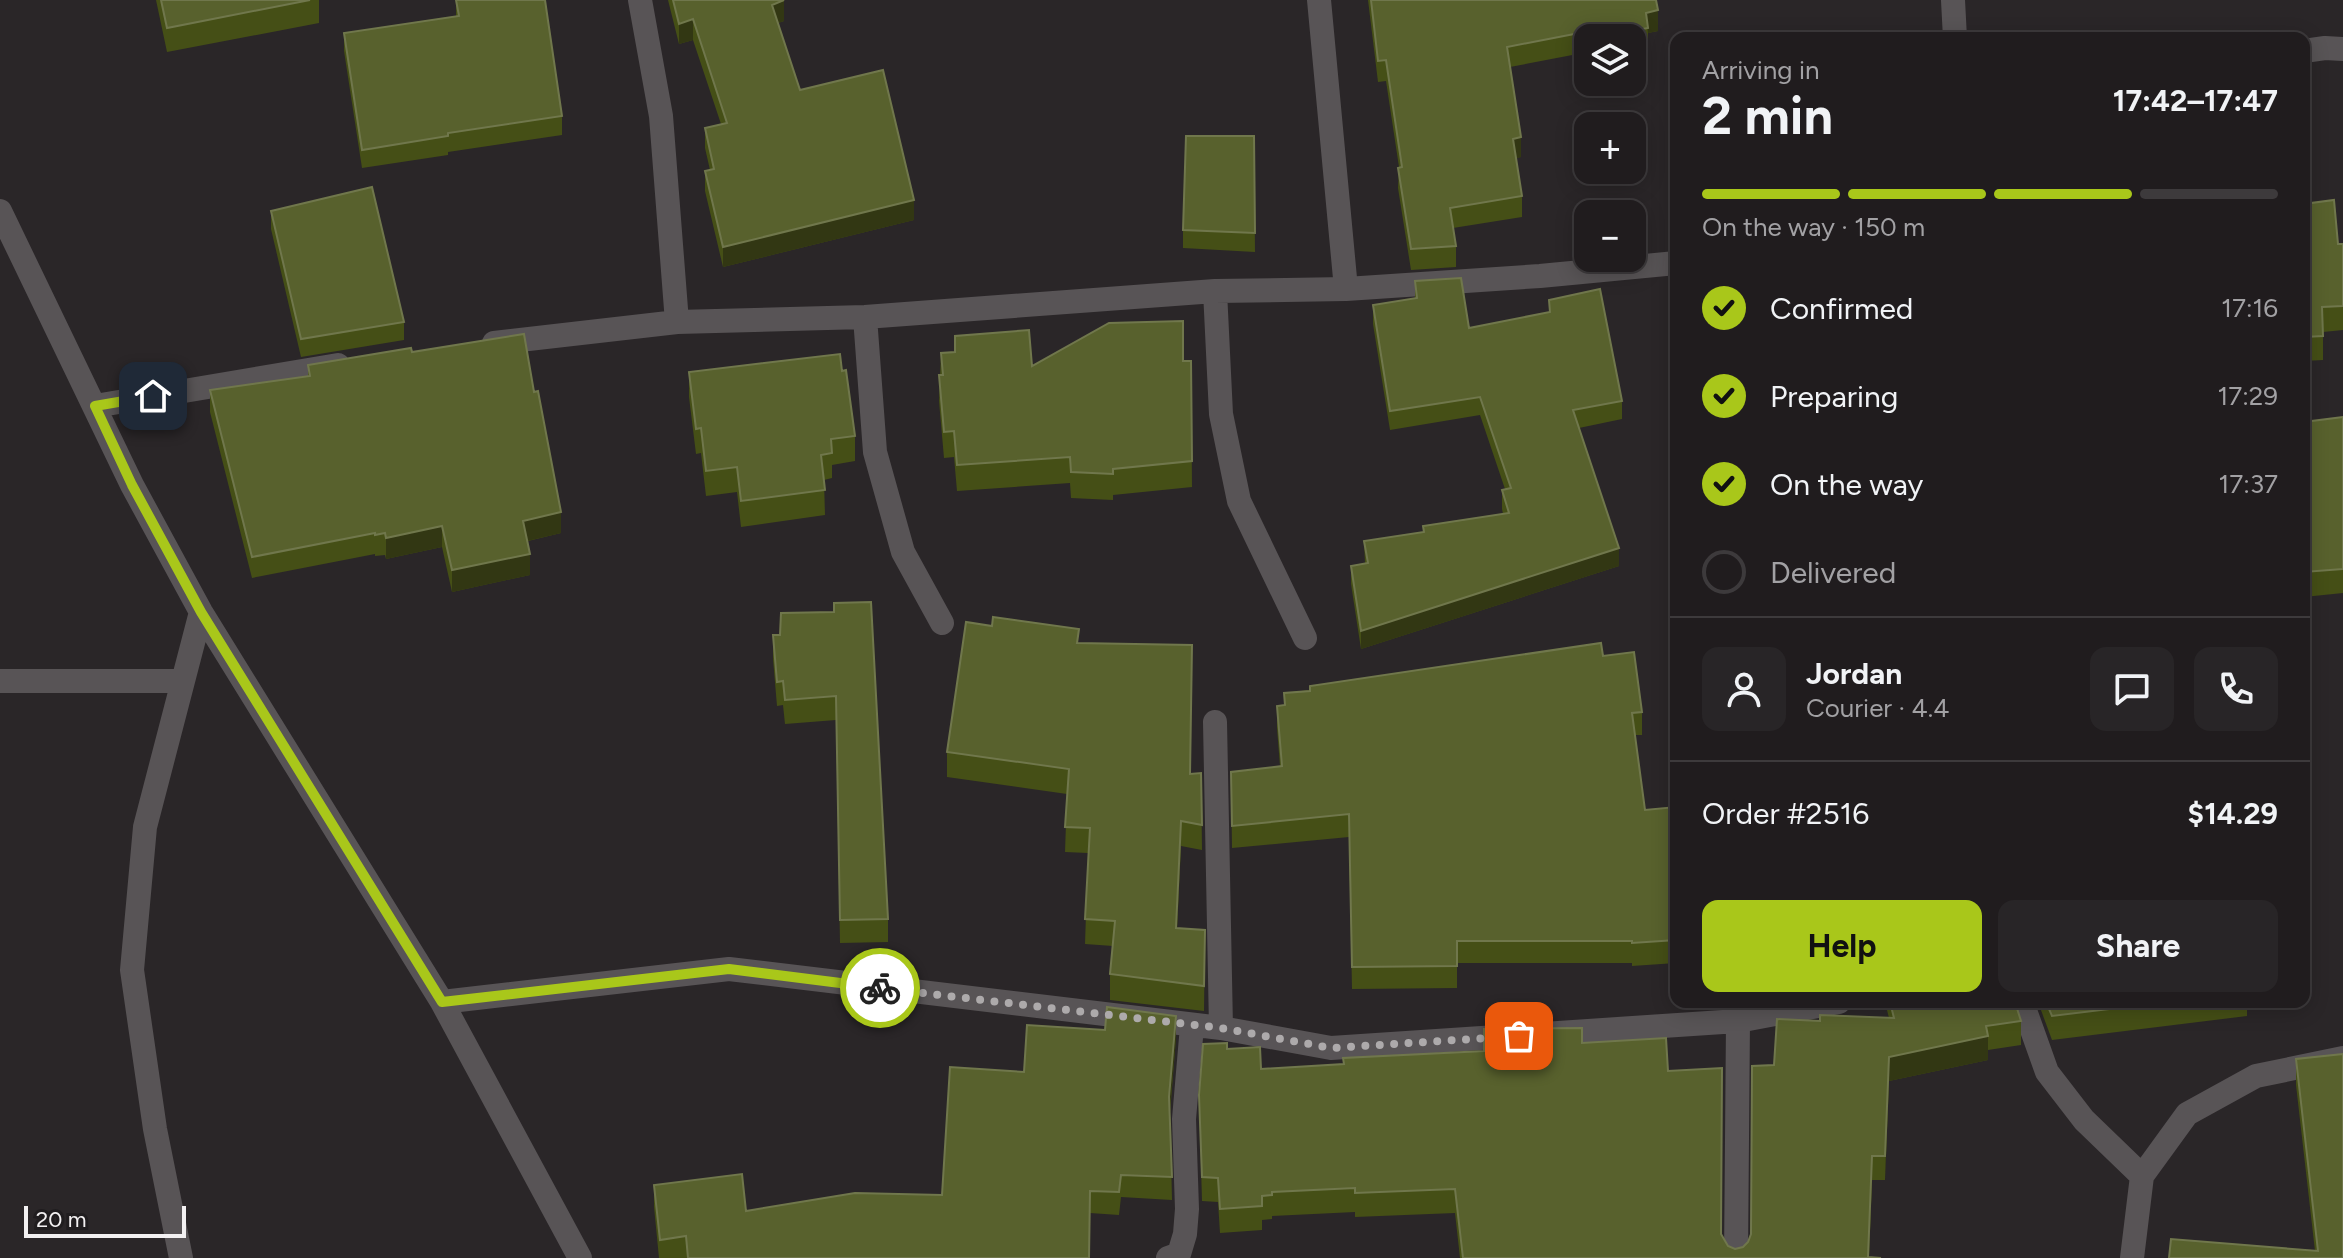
<!DOCTYPE html>
<meta charset="utf-8">
<style>
body{margin:0;font-family:Figtree,sans-serif;background:#282527;color:#f1f3f6;height:100vh;display:flex;flex-direction:column;font-size:30px;white-space:nowrap}
*{box-sizing:border-box;margin:0}
p{font-size:26px;color:#a2a1a4}
.icon{flex:none;width:44px;height:44px;fill:none;stroke:currentColor;stroke-width:2;stroke-linecap:round;stroke-linejoin:round}
.map{position:relative;flex:1;overflow:hidden}
.side{position:absolute;left:1670px;top:32px;width:640px;height:976px;display:flex;flex-direction:column;background:#201c1e;border-radius:16px;box-shadow:0 4px 20px #0003,0 0 0 2px #3d3a3c}
.side>*{flex:none}
.buttons{position:absolute;left:1574px;top:24px;display:grid;gap:16px}
.buttons a{display:grid;place-items:center;width:72px;height:72px;border-radius:16px;background:#201c1e;box-shadow:0 4px 20px #0003,0 0 0 2px #3d3a3c;font-size:40px}
.scale{position:absolute;left:24px;bottom:20px;width:162px;box-sizing:border-box;padding-left:8px;border:4px solid #f3f1f2;border-top:0;font-size:22px;line-height:28px;white-space:nowrap;color:#f3f1f2;-webkit-text-stroke:6px #201d1f;paint-order:stroke}
.pin{position:absolute;display:grid;place-items:center;width:68px;height:68px;color:#fff;margin:-34px;border-radius:16px;box-shadow:0 4px 12px #0006}
.courier{position:absolute;display:grid;place-items:center;width:80px;height:80px;margin:-40px;border:6px solid #a9c71a;border-radius:50%;background:#fff;color:#222;box-shadow:0 2px 10px #0007}
.headline em{font-style:normal;font-weight:700}
.headline div{display:flex;flex-direction:column-reverse}
.headline{display:flex;align-items:center;justify-content:space-between;height:136px;padding:0 32px}
h1{font-size:52px;font-weight:700;line-height:60px}
.bar{display:grid;grid-template-columns:repeat(4,1fr);gap:12px 8px;align-content:center;height:96px;padding:0 32px}
.bar i{height:10px;border-radius:6px;background:#3d3a3c}
.bar .selected{background:#a9c71a}
.bar p{grid-column:span 4}
.line{display:flex;align-items:center;gap:20px;padding:0 32px;border-top:2px solid #3d3a3c}
.line div{flex:1}
.round{display:grid;place-items:center;flex:none;width:84px;height:84px;border-radius:16px;background:#282527}
ol{padding:0 32px;list-style:none}
li{display:flex;align-items:center;gap:24px;height:88px}
li p{margin-inline-start:auto}
li .icon{padding:8px;border-radius:50%;background:#a9c71a;color:#111;stroke-width:4}
li:last-child{color:#a2a1a4}
li i{width:44px;height:44px;border:4px solid #3d3a3c;border-radius:50%}
.action{display:flex;gap:16px;margin-top:auto;padding:16px 32px}
.action a{flex:1;height:92px;border-radius:16px;background:#a9c71a;color:#111;font-size:32px;font-weight:700;line-height:92px;text-align:center}
.action a+a{background:#282527;color:#f1f3f6}
.map>svg:first-child{display:block}
</style>
<div class="map">
<svg width="2343" height="1258" viewBox="0 0 2343 1258">
<rect width="100%" height="100%" fill="#2a2628"/>
<g fill="none" stroke-linecap="round" stroke-linejoin="round">
<path stroke="#585456" stroke-width="24" d="M 640,0 L 661,116 L 677,322
M 1319,0 L 1346,289
M 1953,0 L 1955,38
M 2304,51 L 2325,48 L 2343,49
M 0,211 L 132,485 L 201,612 L 442,1002 L 580,1258
M 1215,291 L 1221,414 L 1239,501 L 1305,638
M 865,317 L 875,452 L 903,552 L 942,623
M 494,343 L 677,322 L 865,317 L 1215,291 L 1346,289 L 1540,276 L 1676,263
M 95,406 L 338,365
M 0,681 L 183,681
M 1215,722 L 1221,1028
M 442,1002 L 729,969 L 1221,1028 L 1331,1048 L 1738,1021 L 1839,1002
M 2022,1002 L 2047,1072 L 2084,1120 L 2142,1176
M 181,1258 L 155,1129 L 132,970 L 145,827 L 201,612
M 1168,1258 L 1179,1254 L 1185,1234 L 1187,1209 L 1184,1119 L 1192,1026
M 1736,1258 L 1738,1021
M 2132,1258 L 2142,1176 L 2187,1114 L 2256,1076 L 2343,1058"/>
</g>
<path fill="#454f16" d="M 156,0 L 319,0 L 319,23 L 167,52 Z
M 456,0 L 562,116 L 562,135 L 448,152 L 448,155 L 362,168 L 344,51 L 344,33 L 456,16 Z
M 668,0 L 784,0 L 784,21 L 778,23 L 800,90 L 914,220 L 723,267 L 705,191 L 705,171 L 710,170 L 705,148 L 705,128 L 721,124 L 693,40 L 679,44 Z
M 1368,0 L 1656,0 L 1658,31 L 1648,33 L 1648,49 L 1632,52 L 1632,38 L 1588,38 L 1588,52 L 1510,67 L 1521,157 L 1516,158 L 1522,196 L 1522,217 L 1453,228 L 1456,246 L 1456,267 L 1411,270 L 1398,188 L 1399,167 L 1386,81 L 1378,82 Z
M 1254,136 L 1255,252 L 1183,248 L 1183,230 Z
M 2304,204 L 2338,244 L 2343,244 L 2343,330 L 2323,332 L 2323,360 L 2304,361 Z
M 271,211 L 404,322 L 404,340 L 301,357 L 271,229 Z
M 1415,281 L 1469,328 L 1549,312 L 1549,300 L 1622,401 L 1622,419 L 1579,428 L 1619,566 L 1361,649 L 1351,584 L 1351,566 L 1365,564 L 1364,541 L 1423,532 L 1423,526 L 1503,514 L 1502,509 L 1502,490 L 1505,489 L 1480,415 L 1390,430 L 1373,324 L 1373,305 L 1415,298 Z
M 412,352 L 534,392 L 561,533 L 528,541 L 530,575 L 452,592 L 442,547 L 386,559 L 385,555 L 375,556 L 375,554 L 252,578 L 210,412 L 210,390 L 308,376 L 308,365 Z
M 941,353 L 1032,366 L 1191,361 L 1192,487 L 1113,495 L 1113,500 L 1071,498 L 1070,483 L 957,491 L 954,457 L 944,458 L 939,401 Z
M 689,372 L 855,436 L 855,461 L 832,465 L 832,478 L 824,480 L 825,515 L 741,527 L 737,492 L 706,496 L 701,453 L 696,454 L 689,397 Z
M 1676,415 L 1676,484 L 1670,439 L 1670,416 Z
M 2343,417 L 2343,593 L 2304,597 L 2304,422 Z
M 834,612 L 888,919 L 888,942 L 840,943 L 836,720 L 785,724 L 783,705 L 777,706 L 773,659 L 773,635 L 780,635 Z
M 1079,643 L 1191,774 L 1201,773 L 1202,850 L 1181,846 L 1177,928 L 1205,930 L 1204,1011 L 1110,1000 L 1110,974 L 1113,946 L 1085,944 L 1088,853 L 1065,852 L 1067,794 L 947,777 L 947,752 Z
M 1603,656 L 1642,712 L 1642,735 L 1635,735 L 1645,810 L 1676,807 L 1676,963 L 1632,966 L 1632,963 L 1457,963 L 1457,988 L 1352,989 L 1349,837 L 1232,848 L 1231,772 L 1280,766 L 1277,728 L 1277,706 L 1284,705 L 1284,693 Z
M 1885,1002 L 2015,1002 L 2021,1021 L 2021,1045 L 1988,1050 L 1988,1060 L 1889,1081 L 1885,1180 L 1872,1180 L 1869,1257 L 1881,1258 L 1460,1258 L 1455,1213 L 1355,1217 L 1355,1212 L 1272,1216 L 1272,1219 L 1262,1220 L 1262,1230 L 1220,1233 L 1218,1202 L 1202,1201 L 1199,1095 L 1227,1049 L 1261,1069 L 1343,1064 L 1582,1043 L 1668,1071 L 1721,1234 L 1728,1246 L 1735,1249 L 1743,1247 L 1748,1242 L 1751,1234 L 1774,1065 L 1820,1021 L 1889,1018 Z
M 2038,1002 L 2247,1002 L 2247,1016 L 2052,1040 Z
M 1176,1038 L 1170,1113 L 1172,1200 L 1121,1197 L 1119,1215 L 1090,1213 L 1089,1258 L 659,1258 L 654,1207 L 654,1185 L 746,1211 L 942,1195 L 1024,1072 Z
M 2296,1059 L 2343,1258 L 2315,1251 L 2296,1085 Z"/>
<path fill="#323713" d="M 784,1 L 784,21 L 772,25 L 772,5 Z
M 1658,10 L 1658,31 L 1648,33 L 1646,13 Z
M 693,19 L 693,40 L 679,44 L 679,24 Z
M 1521,137 L 1521,157 L 1513,159 L 1513,139 Z
M 914,200 L 914,220 L 723,267 L 723,247 Z
M 561,512 L 561,533 L 523,542 L 523,521 Z
M 442,526 L 442,547 L 386,559 L 386,538 Z
M 1619,548 L 1619,566 L 1361,649 L 1361,631 Z
M 530,554 L 530,575 L 452,592 L 452,570 Z
M 1181,821 L 1181,846 L 1176,953 L 1176,928 Z
M 1176,1016 L 1176,1038 L 1169,1119 L 1169,1097 Z
M 1988,1036 L 1988,1060 L 1889,1081 L 1885,1180 L 1889,1057 Z
M 1872,1156 L 1872,1180 L 1869,1258 L 1868,1258 Z"/>
<path fill="#58612d" stroke="#70774c" stroke-width="2" d="M 161,0 L 310,0 L 167,28 Z
M 456,0 L 545,0 L 562,116 L 448,133 L 448,136 L 362,150 L 344,33 L 459,16 Z
M 673,0 L 784,0 L 772,5 L 800,90 L 883,70 L 914,200 L 723,247 L 705,171 L 714,169 L 705,128 L 727,123 L 693,19 L 679,24 Z
M 1371,0 L 1656,0 L 1658,10 L 1646,13 L 1648,28 L 1596,38 L 1595,30 L 1507,47 L 1521,137 L 1513,139 L 1522,196 L 1450,208 L 1456,246 L 1411,249 L 1398,168 L 1402,167 L 1386,60 L 1378,61 Z
M 1186,136 L 1254,136 L 1255,233 L 1183,230 Z
M 372,187 L 404,322 L 301,339 L 271,211 Z
M 2334,200 L 2338,244 L 2343,244 L 2343,306 L 2322,307 L 2323,336 L 2304,337 L 2304,204 Z
M 1461,278 L 1469,328 L 1550,312 L 1549,300 L 1600,289 L 1622,401 L 1573,410 L 1619,548 L 1361,631 L 1351,566 L 1368,563 L 1364,541 L 1424,532 L 1423,526 L 1509,513 L 1502,490 L 1511,488 L 1480,397 L 1390,411 L 1373,305 L 1417,298 L 1415,281 Z
M 1183,321 L 1183,361 L 1191,361 L 1192,461 L 1113,469 L 1113,474 L 1071,472 L 1070,457 L 957,465 L 954,431 L 944,432 L 939,375 L 943,375 L 941,353 L 955,352 L 955,336 L 1029,330 L 1032,366 L 1109,323 Z
M 524,334 L 534,392 L 538,391 L 561,512 L 523,521 L 530,554 L 452,570 L 442,526 L 386,538 L 385,533 L 375,535 L 375,533 L 252,557 L 210,390 L 310,376 L 308,365 L 411,348 L 412,352 Z
M 840,354 L 842,371 L 846,370 L 855,436 L 831,439 L 832,453 L 821,455 L 825,490 L 741,501 L 737,467 L 706,471 L 701,428 L 696,429 L 689,372 Z
M 1676,415 L 1676,462 L 1670,416 Z
M 2343,417 L 2343,569 L 2304,572 L 2304,422 Z
M 871,602 L 888,919 L 840,920 L 836,696 L 785,700 L 783,681 L 777,682 L 773,635 L 780,635 L 781,613 L 834,612 L 834,603 Z
M 993,617 L 1079,629 L 1077,643 L 1192,645 L 1190,774 L 1201,773 L 1202,825 L 1181,821 L 1176,928 L 1205,930 L 1204,986 L 1110,974 L 1115,921 L 1085,919 L 1090,828 L 1065,827 L 1069,769 L 947,752 L 966,622 L 992,626 Z
M 1601,643 L 1603,656 L 1634,652 L 1642,712 L 1632,713 L 1645,810 L 1676,807 L 1676,940 L 1632,943 L 1632,941 L 1457,941 L 1457,966 L 1352,967 L 1349,814 L 1232,826 L 1231,772 L 1282,766 L 1277,706 L 1285,705 L 1284,693 L 1310,691 L 1310,686 Z
M 1890,1002 L 2015,1002 L 2021,1021 L 1986,1026 L 1988,1036 L 1889,1057 L 1885,1156 L 1872,1156 L 1868,1257 L 1881,1258 L 1463,1258 L 1455,1189 L 1355,1193 L 1355,1188 L 1272,1192 L 1272,1195 L 1262,1196 L 1262,1206 L 1220,1209 L 1218,1178 L 1202,1177 L 1199,1095 L 1203,1044 L 1227,1043 L 1227,1049 L 1260,1047 L 1261,1069 L 1344,1064 L 1343,1058 L 1484,1051 L 1484,1029 L 1582,1028 L 1582,1043 L 1666,1038 L 1668,1071 L 1722,1068 L 1721,1234 L 1728,1246 L 1735,1249 L 1743,1247 L 1748,1242 L 1751,1234 L 1752,1066 L 1774,1065 L 1777,1019 L 1820,1021 L 1820,1015 L 1894,1018 Z
M 2046,1002 L 2167,1002 L 2052,1016 Z
M 1107,1007 L 1176,1016 L 1169,1097 L 1172,1177 L 1121,1175 L 1119,1192 L 1090,1191 L 1089,1258 L 688,1258 L 686,1236 L 660,1240 L 654,1185 L 742,1174 L 746,1211 L 855,1193 L 942,1195 L 950,1067 L 1024,1072 L 1027,1025 L 1105,1030 Z
M 2343,1054 L 2343,1258 L 2169,1258 L 2171,1239 L 2318,1251 L 2296,1059 Z"/>
<g fill="none" stroke-linecap="round" stroke-linejoin="round">
<path stroke="#adaaab" stroke-width="8" stroke-dasharray="0 14.4" d="M 880,988 L 1221,1028 L 1331,1048 L 1519,1036"/>
<path stroke="#a9c71a" stroke-width="10" d="M 153,396 L 95,406 L 132,485 L 201,612 L 442,1002 L 729,969 L 880,988"/>
</g>
</svg>
<div class="buttons">
<a><svg class="icon" aria-label="layers" viewBox="0 0 24 24"><path d="M12 4l9 5-9 5-9-5zM3 14l9 5 9-5"/></svg></a>
<a>+</a>
<a>−</a>
</div>
<div class="scale">20 m</div>
<div class="pin" style="left:1519px;top:1036px;background:#ea580c"><svg class="icon" aria-label="bag" viewBox="0 0 24 24"><path d="M5 8h14l-1 12H6zM9 8a3 3 0 0 1 6 0"/></svg></div>
<div class="pin" style="left:153px;top:396px;background:#1f2937"><svg class="icon" aria-label="home" viewBox="0 0 24 24"><path d="M3 11l9-7 9 7M6 9v11h12V9"/></svg></div>
<div class="courier" style="left:880px;top:988px"><svg class="icon" aria-label="bike" viewBox="0 0 24 24"><circle cx="6" cy="16" r="4"/><circle cx="18" cy="16" r="4"/><path d="M6 16l4-8h5l3 8M10 8l3 8H6M13 5h3"/></svg></div>
<section class="side">
<div class="headline"><div><h1>2 min</h1><p>Arriving in</p></div><em>17:42–17:47</em></div>
<div class="bar"><i class="selected"></i><i class="selected"></i><i class="selected"></i><i></i><p>On the way · 150 m</p></div>
<ol>
<li><svg class="icon" aria-label="check" viewBox="0 0 24 24"><path d="M5 12l5 5 9-10"/></svg>Confirmed<p>17:16</p></li>
<li><svg class="icon" aria-label="check" viewBox="0 0 24 24"><path d="M5 12l5 5 9-10"/></svg>Preparing<p>17:29</p></li>
<li><svg class="icon" aria-label="check" viewBox="0 0 24 24"><path d="M5 12l5 5 9-10"/></svg>On the way<p>17:37</p></li>
<li><i></i>Delivered</li>
</ol>
<div class="line" style="height:144px"><a class="round"><svg class="icon" aria-label="person" viewBox="0 0 24 24"><circle cx="12" cy="8" r="4"/><path d="M4 21q1-7 8-7t8 7"/></svg></a><div><b>Jordan</b><p>Courier · 4.4</p></div><a class="round"><svg class="icon" aria-label="chat" viewBox="0 0 24 24"><path d="M4 5h16v11H9l-5 4z"/></svg></a><a class="round"><svg class="icon" aria-label="phone" viewBox="0 0 24 24"><path d="M5 4h4l2 5-3 2q2 4 5 5l2-3 5 2v4C11 20 4 13 5 4z"/></svg></a></div>
<div class="line" style="height:104px"><div>Order #2516</div><b>$14.29</b></div>
<div class="action"><a>Help</a><a>Share</a></div>
</section>
</div>
